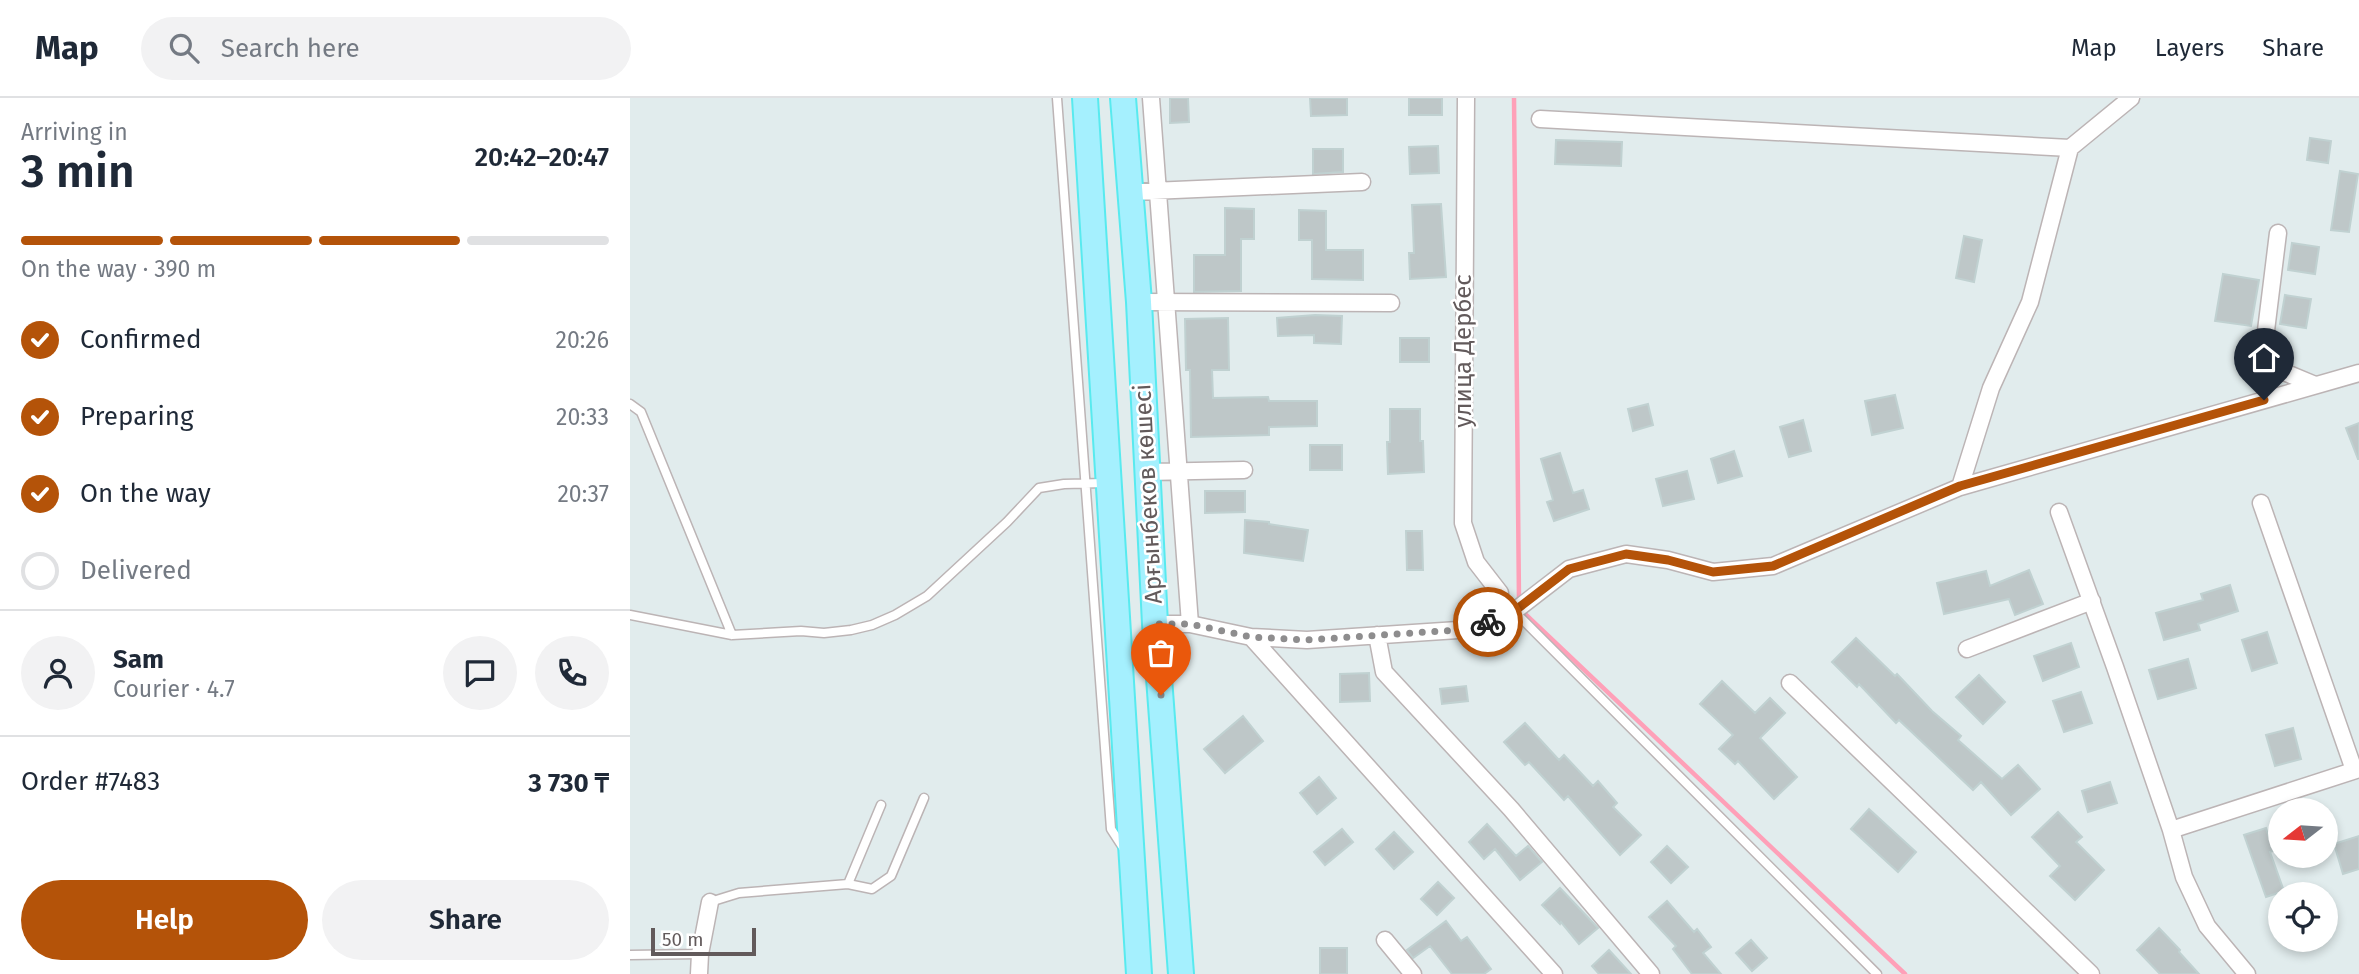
<!DOCTYPE html>
<meta charset="utf-8">
<style>
body{margin:0;font-family:"Fira Sans",sans-serif;background:#f2f2f3;color:#1f2937;height:100vh;display:flex;flex-direction:column;font-size:26px;white-space:nowrap}
*{box-sizing:border-box;margin:0}
p{font-size:23px;color:#747a83}
.icon{flex:none;width:38px;height:38px;fill:none;stroke:currentColor;stroke-width:2;stroke-linecap:round;stroke-linejoin:round}
.map{position:relative;flex:1;overflow:hidden}
.drawer{display:flex;flex-direction:column;background:#fff;width:630px}
.drawer>*{flex:none}
.needle{width:46px;rotate:253deg}
.buttons{position:absolute;left:1638px;top:700px;display:grid;gap:14px}
.buttons a{display:grid;place-items:center;width:70px;height:70px;border-radius:50%;background:#fff;box-shadow:0 4px 10px #0003;font-size:35px}
.scale{position:absolute;left:21px;bottom:18px;width:105px;box-sizing:border-box;padding-left:7px;border:4px solid #625a5b;border-top:0;font-size:19px;line-height:24px;white-space:nowrap;color:#625a5b;-webkit-text-stroke:5px #fff;paint-order:stroke}
.pin{position:absolute;display:grid;place-items:center;width:60px;height:60px;color:#fff;margin:-72px -30px;border-radius:50% 50% 50% 0;rotate:-45deg;box-shadow:0 0 7px #0007}
.pin .icon{rotate:45deg}
.courier{position:absolute;display:grid;place-items:center;width:70px;height:70px;margin:-35px;border:5px solid #b45309;border-radius:50%;background:#fff;color:#222;box-shadow:0 2px 9px #0007}
.head em{font-style:normal;font-weight:600}
.head div{display:flex;flex-direction:column-reverse}
.head{display:flex;align-items:center;justify-content:space-between;height:119px;padding:0 21px}
h1{font-size:46px;font-weight:600;line-height:52px}
.bar{display:grid;grid-template-columns:repeat(4,1fr);gap:10px 7px;align-content:center;height:84px;padding:0 21px}
.bar i{height:9px;border-radius:5px;background:#e0e1e3}
.bar .selected{background:#b45309}
.bar p{grid-column:span 4}
.line{display:flex;align-items:center;gap:18px;padding:0 21px;border-top:2px solid #e0e1e3}
.line div{flex:1}
.round{display:grid;place-items:center;flex:none;width:74px;height:74px;border-radius:37px;background:#f2f2f3}
ol{padding:0 21px;list-style:none}
li{display:flex;align-items:center;gap:21px;height:77px}
li p{margin-inline-start:auto}
li .icon{padding:7px;border-radius:50%;background:#b45309;color:#fff;stroke-width:4}
li:last-child{color:#747a83}
li i{width:38px;height:38px;border:4px solid #e0e1e3;border-radius:50%}
.primary-button{display:flex;gap:14px;margin-top:auto;padding:14px 21px}
.primary-button a{flex:1;height:80px;border-radius:42px;background:#b45309;color:#fff;font-size:28px;font-weight:600;line-height:80px;text-align:center}
.primary-button a+a{background:#f2f2f3;color:#1f2937}
header{display:flex;align-items:center;gap:42px;box-sizing:border-box;height:98px;padding:0 35px;background:#fff;border-bottom:2px solid #e0e1e3}
header strong{font-size:33px}
nav{display:flex;gap:38px;margin-inline-start:auto;font-size:24px}
.search{width:490px;height:63px;background:#f2f2f3;display:flex;align-items:center;gap:18px;box-sizing:border-box;padding:0 24px;border-radius:38px;color:#747a83;font-size:26px}
main{display:flex;flex:1;min-height:0}
.map>svg:first-child{display:block}
</style>
<header>
<strong>Map</strong>
<div class="search"><svg class="icon" aria-label="search" viewBox="0 0 24 24"><circle cx="10" cy="10" r="6"/><path d="M15 15l6 6"/></svg>Search here</div>
<nav><a>Map</a><a>Layers</a><a>Share</a></nav>
</header>
<main>
<section class="drawer">
<div class="head"><div><h1>3 min</h1><p>Arriving in</p></div><em>20:42–20:47</em></div>
<div class="bar"><i class="selected"></i><i class="selected"></i><i class="selected"></i><i></i><p>On the way · 390 m</p></div>
<ol>
<li><svg class="icon" aria-label="check" viewBox="0 0 24 24"><path d="M5 12l5 5 9-10"/></svg>Confirmed<p>20:26</p></li>
<li><svg class="icon" aria-label="check" viewBox="0 0 24 24"><path d="M5 12l5 5 9-10"/></svg>Preparing<p>20:33</p></li>
<li><svg class="icon" aria-label="check" viewBox="0 0 24 24"><path d="M5 12l5 5 9-10"/></svg>On the way<p>20:37</p></li>
<li><i></i>Delivered</li>
</ol>
<div class="line" style="height:126px"><a class="round"><svg class="icon" aria-label="person" viewBox="0 0 24 24"><circle cx="12" cy="8" r="4"/><path d="M4 21q1-7 8-7t8 7"/></svg></a><div><b>Sam</b><p>Courier · 4.7</p></div><a class="round"><svg class="icon" aria-label="chat" viewBox="0 0 24 24"><path d="M4 5h16v11H9l-5 4z"/></svg></a><a class="round"><svg class="icon" aria-label="phone" viewBox="0 0 24 24"><path d="M5 4h4l2 5-3 2q2 4 5 5l2-3 5 2v4C11 20 4 13 5 4z"/></svg></a></div>
<div class="line" style="height:91px"><div>Order #7483</div><b>3 730 ₸</b></div>
<div class="primary-button"><a>Help</a><a>Share</a></div>
</section>
<div class="map">
<svg width="1729" height="876" viewBox="0 0 1729 876">
<rect width="100%" height="100%" fill="#e1eced"/>
<g fill="none" stroke-linecap="round" stroke-linejoin="round">
<path stroke="#fea0b8" stroke-width="4.5" d="M 884,0 L 889,503
M 890,511 L 1275,876"/>
</g>
<path fill="#bec7c8" stroke="#c0d1d1" stroke-width="2" d="M 540,0 L 558,0 L 559,24 L 540,25 Z
M 680,0 L 717,0 L 717,17 L 681,18 Z
M 779,0 L 812,0 L 812,17 L 779,17 Z
M 1680,40 L 1701,43 L 1698,65 L 1677,62 Z
M 926,42 L 992,44 L 991,68 L 925,66 Z
M 808,48 L 809,75 L 780,76 L 779,49 Z
M 683,51 L 713,51 L 713,74 L 683,76 Z
M 1710,73 L 1728,76 L 1719,134 L 1701,132 Z
M 811,106 L 816,179 L 780,181 L 779,155 L 784,155 L 782,107 Z
M 595,110 L 624,111 L 624,141 L 611,141 L 611,193 L 564,194 L 564,157 L 595,157 Z
M 669,112 L 696,113 L 696,152 L 733,152 L 733,182 L 682,181 L 682,142 L 669,142 Z
M 1334,138 L 1352,142 L 1344,184 L 1326,180 Z
M 1662,145 L 1689,149 L 1685,176 L 1658,172 Z
M 1593,176 L 1629,182 L 1621,228 L 1585,223 Z
M 1655,197 L 1681,201 L 1676,230 L 1650,226 Z
M 685,217 L 712,218 L 711,246 L 684,245 L 684,237 L 648,238 L 647,220 Z
M 598,220 L 599,272 L 582,272 L 583,300 L 638,299 L 639,303 L 687,303 L 687,328 L 639,329 L 639,337 L 561,339 L 560,272 L 556,272 L 555,221 Z
M 770,240 L 799,240 L 799,264 L 770,264 Z
M 1265,297 L 1273,330 L 1242,337 L 1235,303 Z
M 1018,306 L 1023,327 L 1003,333 L 998,311 Z
M 760,311 L 790,311 L 790,343 L 793,343 L 794,374 L 758,376 L 757,344 L 760,344 Z
M 1173,322 L 1181,353 L 1159,359 L 1150,329 Z
M 1729,325 L 1729,361 L 1728,361 L 1716,330 Z
M 680,347 L 712,347 L 712,372 L 680,372 Z
M 1104,353 L 1112,378 L 1088,385 L 1081,361 Z
M 930,355 L 943,395 L 953,392 L 959,411 L 924,423 L 917,404 L 923,402 L 911,361 Z
M 1057,373 L 1064,401 L 1033,408 L 1026,381 Z
M 575,393 L 615,393 L 615,414 L 575,415 Z
M 615,422 L 639,424 L 639,426 L 678,432 L 673,463 L 614,455 Z
M 776,433 L 792,433 L 793,472 L 777,472 Z
M 1399,472 L 1413,506 L 1385,517 L 1379,501 L 1314,516 L 1307,485 L 1356,473 L 1360,488 Z
M 1600,487 L 1608,513 L 1568,526 L 1570,532 L 1534,542 L 1526,515 L 1573,502 L 1571,496 Z
M 1637,534 L 1647,565 L 1622,573 L 1612,542 Z
M 1226,540 L 1265,578 L 1267,576 L 1302,613 L 1331,638 L 1328,642 L 1372,681 L 1388,667 L 1410,691 L 1381,717 L 1351,684 L 1343,692 L 1269,622 L 1266,625 L 1229,586 L 1227,589 L 1202,564 Z
M 1441,545 L 1449,569 L 1413,583 L 1404,558 Z
M 1558,561 L 1566,590 L 1528,601 L 1519,572 Z
M 739,575 L 740,603 L 710,604 L 710,576 Z
M 1349,577 L 1375,604 L 1353,626 L 1326,599 Z
M 1092,583 L 1125,615 L 1140,600 L 1155,615 L 1130,640 L 1167,679 L 1144,701 L 1108,663 L 1105,666 L 1089,651 L 1103,637 L 1070,606 Z
M 836,588 L 838,603 L 812,606 L 810,591 Z
M 1451,594 L 1462,625 L 1434,634 L 1423,603 Z
M 613,618 L 633,643 L 595,675 L 574,651 Z
M 895,625 L 929,662 L 934,657 L 963,688 L 968,683 L 987,705 L 983,709 L 1011,737 L 990,757 L 938,698 L 934,702 L 899,664 L 895,667 L 874,644 Z
M 1663,630 L 1671,661 L 1645,668 L 1636,637 Z
M 689,679 L 706,700 L 687,716 L 670,695 Z
M 1480,684 L 1487,705 L 1458,714 L 1452,693 Z
M 1239,711 L 1286,754 L 1268,774 L 1221,731 Z
M 1428,714 L 1452,739 L 1446,744 L 1474,772 L 1445,802 L 1420,778 L 1430,768 L 1402,739 Z
M 857,726 L 886,758 L 898,748 L 912,764 L 890,782 L 865,751 L 854,761 L 839,744 Z
M 1636,730 L 1643,753 L 1640,754 L 1654,793 L 1636,799 L 1614,737 Z
M 712,731 L 723,744 L 695,767 L 684,754 Z
M 764,734 L 783,754 L 764,771 L 746,751 Z
M 1729,738 L 1729,771 L 1713,776 L 1704,746 Z
M 1037,748 L 1058,769 L 1041,785 L 1021,764 Z
M 808,784 L 824,800 L 807,817 L 791,801 Z
M 930,790 L 968,830 L 949,846 L 931,824 L 930,826 L 912,807 Z
M 1037,803 L 1064,834 L 1067,831 L 1081,849 L 1073,855 L 1091,876 L 1062,876 L 1043,851 L 1046,848 L 1019,819 Z
M 816,823 L 831,843 L 837,839 L 861,871 L 854,876 L 822,876 L 800,848 L 783,860 L 777,852 Z
M 1529,830 L 1550,852 L 1549,854 L 1569,876 L 1530,876 L 1507,852 Z
M 1121,842 L 1137,860 L 1122,873 L 1106,855 Z
M 690,850 L 717,850 L 717,876 L 690,876 Z
M 979,852 L 1001,876 L 969,876 L 962,868 Z"/>
<g fill="none" stroke-linecap="round" stroke-linejoin="round">
<g stroke="#bcb4b5" stroke-width="11">
<path id="service" d="M 427,0 L 481,731 L 494,751
M 0,306 L 11,314 L 102,537
M 884,513 L 1247,876
M 0,517 L 102,537 L 171,533 L 194,535 L 221,532 L 242,527 L 265,517 L 297,498 L 377,424 L 409,390 L 434,386 L 475,385
M 218,786 L 251,707
M 80,804 L 109,795 L 218,786 L 242,791 L 261,778 L 294,700
M 0,857 L 70,856"/>
</g>
<g stroke="#bcb4b5" stroke-width="19">
<path id="minor" d="M 521,0 L 560,526
M 836,0 L 833,425 L 846,464 L 870,495
M 910,21 L 1440,50
M 499,94 L 732,84
M 1648,135 L 1633,257 L 1642,269 L 1685,287
M 509,204 L 761,205
M 516,374 L 614,372
M 1330,389 L 1361,290 L 1400,204 L 1440,50 L 1501,0
M 1631,405 L 1724,672
M 1429,414 L 1485,569 L 1541,732 L 1554,779 L 1577,828 L 1617,876
M 525,526 L 560,526 L 621,539 L 677,542 L 828,532 L 878,518 L 939,471 L 996,456 L 1038,462 L 1083,474 L 1143,468 L 1330,389 L 1729,275
M 747,537 L 754,574 L 881,711 L 1021,876
M 621,539 L 924,876
M 1337,551 L 1462,503
M 1160,585 L 1461,876
M 1541,732 L 1729,671
M 755,842 L 783,876
M 69,876 L 70,856 L 80,804"/>
</g>
<g stroke="#58eaef" stroke-width="28">
<path id="primary" d="M 455,0 L 509,876
M 493,0 L 509,204 L 525,526 L 551,876"/>
</g>
<use href="#service" stroke="#fff" stroke-width="8"/>
<use href="#minor" stroke="#fff" stroke-width="16"/>
<use href="#primary" stroke="#a5f0fe" stroke-width="24"/>
</g>
<g fill="none" stroke-linecap="round" stroke-linejoin="round">
<path stroke="#8e8d8e" stroke-width="7" stroke-dasharray="0 12.6" d="M 531,597 L 525,526 L 560,526 L 621,539 L 677,542 L 828,532 L 858,524"/>
<path stroke="#b45309" stroke-width="9" d="M 858,524 L 878,518 L 939,471 L 996,456 L 1038,462 L 1083,474 L 1143,468 L 1330,388 L 1634,302"/>
</g>
<g text-anchor="middle" stroke-width="5" stroke-linejoin="round" paint-order="stroke">
<g font-size="24" fill="#625a5b" stroke="#fff">
<text transform="translate(833 253) rotate(-90)" y="8">улица Дербес</text>
<text transform="translate(518 396) rotate(-93)" y="8">Арғынбеков көшесі</text>
</g>
</g>
</svg>
<div class="buttons">
<a><svg class="needle" viewBox="-14 -14 28 28"><path d="M0-13l5 13h-10z" fill="#e53935"/><path d="M0 13l5-13h-10z" fill="#747a83"/></svg></a>
<a><svg class="icon" aria-label="locate" viewBox="0 0 24 24"><circle cx="12" cy="12" r="6"/><path d="M12 2v4M12 18v4M2 12h4M18 12h4"/></svg></a>
</div>
<div class="scale">50 m</div>
<div class="pin" style="left:531px;top:597px;background:#ea580c"><svg class="icon" aria-label="bag" viewBox="0 0 24 24"><path d="M5 8h14l-1 12H6zM9 8a3 3 0 0 1 6 0"/></svg></div>
<div class="pin" style="left:1634px;top:302px;background:#1f2937"><svg class="icon" aria-label="home" viewBox="0 0 24 24"><path d="M3 11l9-7 9 7M6 9v11h12V9"/></svg></div>
<div class="courier" style="left:858px;top:524px"><svg class="icon" aria-label="bike" viewBox="0 0 24 24"><circle cx="6" cy="16" r="4"/><circle cx="18" cy="16" r="4"/><path d="M6 16l4-8h5l3 8M10 8l3 8H6M13 5h3"/></svg></div>
</div>
</main>
